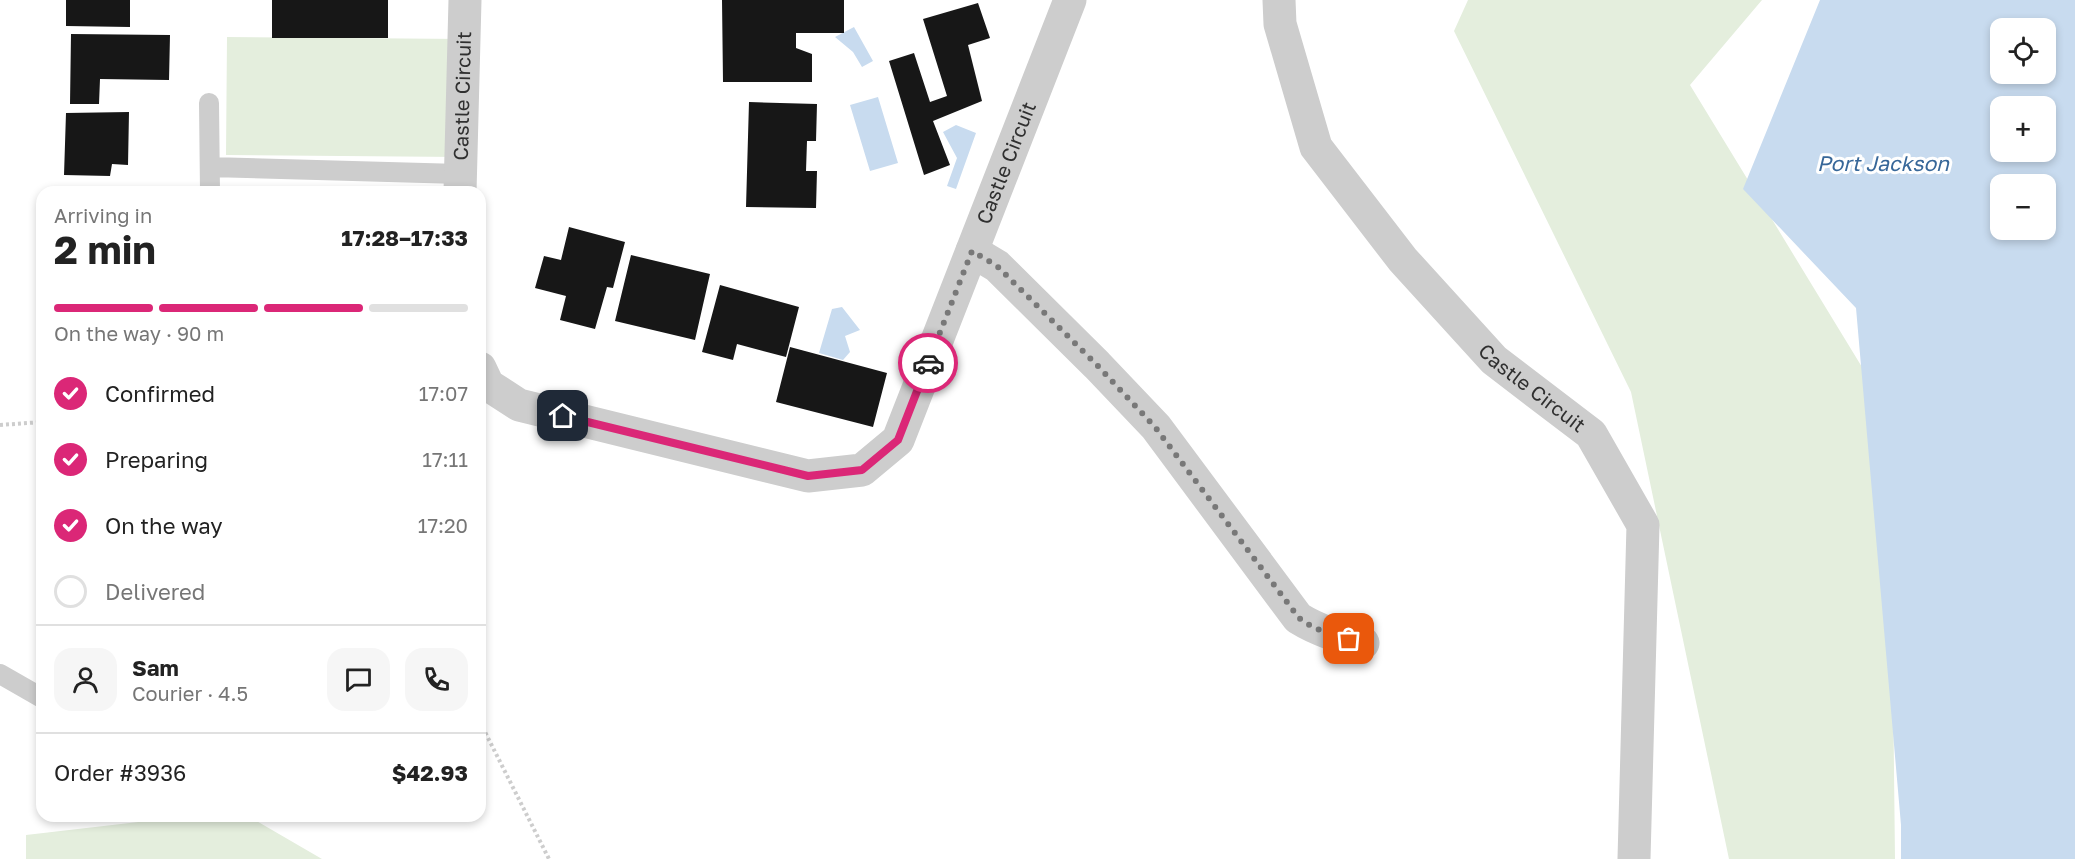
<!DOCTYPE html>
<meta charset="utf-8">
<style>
body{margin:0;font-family:"Golos Text",sans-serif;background:#f6f6f6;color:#222;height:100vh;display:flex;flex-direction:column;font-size:22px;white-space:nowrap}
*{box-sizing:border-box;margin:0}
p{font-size:20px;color:#767676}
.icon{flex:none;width:33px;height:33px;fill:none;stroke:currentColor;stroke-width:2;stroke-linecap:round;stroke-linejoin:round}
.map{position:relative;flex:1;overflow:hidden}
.panel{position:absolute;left:36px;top:186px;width:450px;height:636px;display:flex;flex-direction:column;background:#fff;border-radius:18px;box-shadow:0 3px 9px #0003}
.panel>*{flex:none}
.tools{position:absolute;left:1990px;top:18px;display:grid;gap:12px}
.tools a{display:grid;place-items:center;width:66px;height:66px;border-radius:12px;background:#fff;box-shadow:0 3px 9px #0003;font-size:30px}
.pin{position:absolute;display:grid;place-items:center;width:51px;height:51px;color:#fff;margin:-26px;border-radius:12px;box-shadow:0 3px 9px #0006}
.courier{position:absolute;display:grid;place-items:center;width:60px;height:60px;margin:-30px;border:4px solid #db2777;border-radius:50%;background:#fff;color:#222;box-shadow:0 2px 8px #0007}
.headline em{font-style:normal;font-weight:700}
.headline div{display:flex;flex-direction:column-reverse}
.headline{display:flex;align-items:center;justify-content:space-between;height:102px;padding:0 18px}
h1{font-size:39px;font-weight:700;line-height:45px}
.bar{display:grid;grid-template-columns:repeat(4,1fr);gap:9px 6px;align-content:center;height:72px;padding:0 18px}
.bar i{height:8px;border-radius:4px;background:#e0e0e0}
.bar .selected{background:#db2777}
.bar p{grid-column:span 4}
.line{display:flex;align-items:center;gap:15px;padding:0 18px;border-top:2px solid #e0e0e0}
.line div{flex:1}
.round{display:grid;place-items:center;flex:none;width:63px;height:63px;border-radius:18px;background:#f6f6f6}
ol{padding:0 18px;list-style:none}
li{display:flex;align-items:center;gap:18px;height:66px}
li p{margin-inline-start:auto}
li .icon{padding:6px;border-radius:50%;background:#db2777;color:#fff;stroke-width:4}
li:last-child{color:#767676}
li i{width:33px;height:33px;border:3px solid #e0e0e0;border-radius:50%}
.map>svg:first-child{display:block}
</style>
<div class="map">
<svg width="2075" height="859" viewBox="0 0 2075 859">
<rect width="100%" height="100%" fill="#fff"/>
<path fill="#e4eedd" d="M 1468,0 L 1762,0 L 1690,85 L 1890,413 L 1895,859 L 1729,859 L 1631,392 L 1454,31 Z
M 227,37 L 464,39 L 460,157 L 226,155 Z
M 190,816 L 248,816 L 322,859 L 26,859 L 26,835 Z"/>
<path fill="#c8dbef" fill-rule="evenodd" d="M 1820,0 L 2075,0 L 2075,859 L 1901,859 L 1901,825 L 1856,308 L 1743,189 ZM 2001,28 L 2046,28 L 2046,74 L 2001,74 ZM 2001,106 L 2046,106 L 2046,152 L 2001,152 ZM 2046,184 L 2046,230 L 2001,230 L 2001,184 Z
M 854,27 L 873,61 L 862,67 L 853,52 L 835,37 Z
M 878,97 L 898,163 L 870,171 L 850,105 Z
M 956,125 L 976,133 L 956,189 L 947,186 L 957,158 L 943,132 Z
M 842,307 L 860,330 L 845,336 L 850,352 L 843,360 L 819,353 L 832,309 Z"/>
<path fill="#171717" d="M 66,0 L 130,0 L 130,27 L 66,26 Z
M 272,0 L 388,0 L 388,38 L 272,38 Z
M 722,0 L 844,0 L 844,33 L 796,33 L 796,48 L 812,54 L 812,82 L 723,82 Z
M 978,3 L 990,38 L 968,45 L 982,101 L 933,121 L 950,165 L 924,175 L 889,61 L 914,53 L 930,102 L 947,96 L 923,19 Z
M 71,34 L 170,35 L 169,80 L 100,79 L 99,104 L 70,104 Z
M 749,102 L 817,104 L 816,141 L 807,141 L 806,171 L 817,171 L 816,208 L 746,207 Z
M 129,112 L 128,165 L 112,164 L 110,176 L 64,175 L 66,113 Z
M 278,189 L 395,189 L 395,192 L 278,192 Z
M 569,227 L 625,242 L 613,288 L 607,287 L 595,329 L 560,320 L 566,296 L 535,288 L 544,256 L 561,260 Z
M 631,255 L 710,274 L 695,340 L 615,321 Z
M 720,285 L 799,307 L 786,357 L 737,344 L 733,360 L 702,352 Z
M 790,347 L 887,373 L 873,427 L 776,402 Z"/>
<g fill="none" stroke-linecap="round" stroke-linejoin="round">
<path stroke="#cdcdcd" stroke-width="4" stroke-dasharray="3 3" stroke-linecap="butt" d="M 0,425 L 42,422
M 480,722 L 549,859"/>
<path stroke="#cdcdcd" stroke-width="20" d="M 209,103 L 210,192
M 210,167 L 460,174
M 0,674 L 42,698"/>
<g stroke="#cdcdcd" stroke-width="33">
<path id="s1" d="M 1279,0 L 1280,24 L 1316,147 L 1403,260 L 1494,360 L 1591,434 L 1643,525 L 1634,859"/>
<path id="s2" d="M 460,192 L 465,0"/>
<path d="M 972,251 L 997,266 L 1097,365 L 1156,427 L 1298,618 C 1319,631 1340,637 1363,643"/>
<path id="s3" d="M 480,368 L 488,385 L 519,405 L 808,476 L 862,470 L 898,440 L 1070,0"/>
</g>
</g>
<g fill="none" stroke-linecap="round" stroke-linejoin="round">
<path stroke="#787878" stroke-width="6" stroke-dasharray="0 10.8" d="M 928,363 L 972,251 L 997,266 L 1097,365 L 1155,427 L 1299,618 L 1314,628 L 1349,639"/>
<path stroke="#db2777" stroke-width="8" d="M 563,416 L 808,476 L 862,470 L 898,440 L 928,363"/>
</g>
<g text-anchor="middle" stroke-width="6" stroke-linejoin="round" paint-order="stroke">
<g font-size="20" fill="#303030" stroke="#fff">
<text dy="7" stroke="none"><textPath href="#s2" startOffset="96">Castle Circuit</textPath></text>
<text dy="7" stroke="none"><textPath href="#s3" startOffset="752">Castle Circuit</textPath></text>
<text dy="7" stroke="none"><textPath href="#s1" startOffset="477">Castle Circuit</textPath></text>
</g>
<g font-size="21" font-style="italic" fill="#376799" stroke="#fff">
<text x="1883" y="171">Port Jackson</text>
</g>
</g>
</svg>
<div class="tools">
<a><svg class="icon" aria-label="locate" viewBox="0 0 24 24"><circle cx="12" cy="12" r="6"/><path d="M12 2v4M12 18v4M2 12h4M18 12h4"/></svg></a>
<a>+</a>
<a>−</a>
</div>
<div class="pin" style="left:1349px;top:639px;background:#ea580c"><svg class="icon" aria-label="bag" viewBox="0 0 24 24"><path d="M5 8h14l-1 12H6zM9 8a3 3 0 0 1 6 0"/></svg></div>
<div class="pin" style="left:563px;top:416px;background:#1f2937"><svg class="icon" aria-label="home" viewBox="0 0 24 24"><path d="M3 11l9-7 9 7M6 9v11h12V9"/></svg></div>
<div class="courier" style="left:928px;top:363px"><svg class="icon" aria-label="car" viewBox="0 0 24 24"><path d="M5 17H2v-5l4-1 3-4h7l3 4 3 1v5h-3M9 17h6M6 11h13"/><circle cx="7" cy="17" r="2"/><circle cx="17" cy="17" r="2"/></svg></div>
<section class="panel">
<div class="headline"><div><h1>2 min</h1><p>Arriving in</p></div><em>17:28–17:33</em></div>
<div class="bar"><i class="selected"></i><i class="selected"></i><i class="selected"></i><i></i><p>On the way · 90 m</p></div>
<ol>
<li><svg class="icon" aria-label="check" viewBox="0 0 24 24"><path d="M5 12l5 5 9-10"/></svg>Confirmed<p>17:07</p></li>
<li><svg class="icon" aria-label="check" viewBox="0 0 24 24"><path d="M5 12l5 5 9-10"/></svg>Preparing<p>17:11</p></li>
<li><svg class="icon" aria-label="check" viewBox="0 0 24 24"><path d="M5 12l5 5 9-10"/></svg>On the way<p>17:20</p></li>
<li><i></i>Delivered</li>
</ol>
<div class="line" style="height:108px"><a class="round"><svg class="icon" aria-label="person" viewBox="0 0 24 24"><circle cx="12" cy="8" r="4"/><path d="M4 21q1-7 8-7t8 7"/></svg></a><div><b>Sam</b><p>Courier · 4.5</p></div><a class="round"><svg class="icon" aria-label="chat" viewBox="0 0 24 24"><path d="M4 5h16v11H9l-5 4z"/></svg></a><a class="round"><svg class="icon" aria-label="phone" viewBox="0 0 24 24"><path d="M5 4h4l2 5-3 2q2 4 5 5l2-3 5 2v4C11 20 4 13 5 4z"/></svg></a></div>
<div class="line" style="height:78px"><div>Order #3936</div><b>$42.93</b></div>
</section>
</div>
